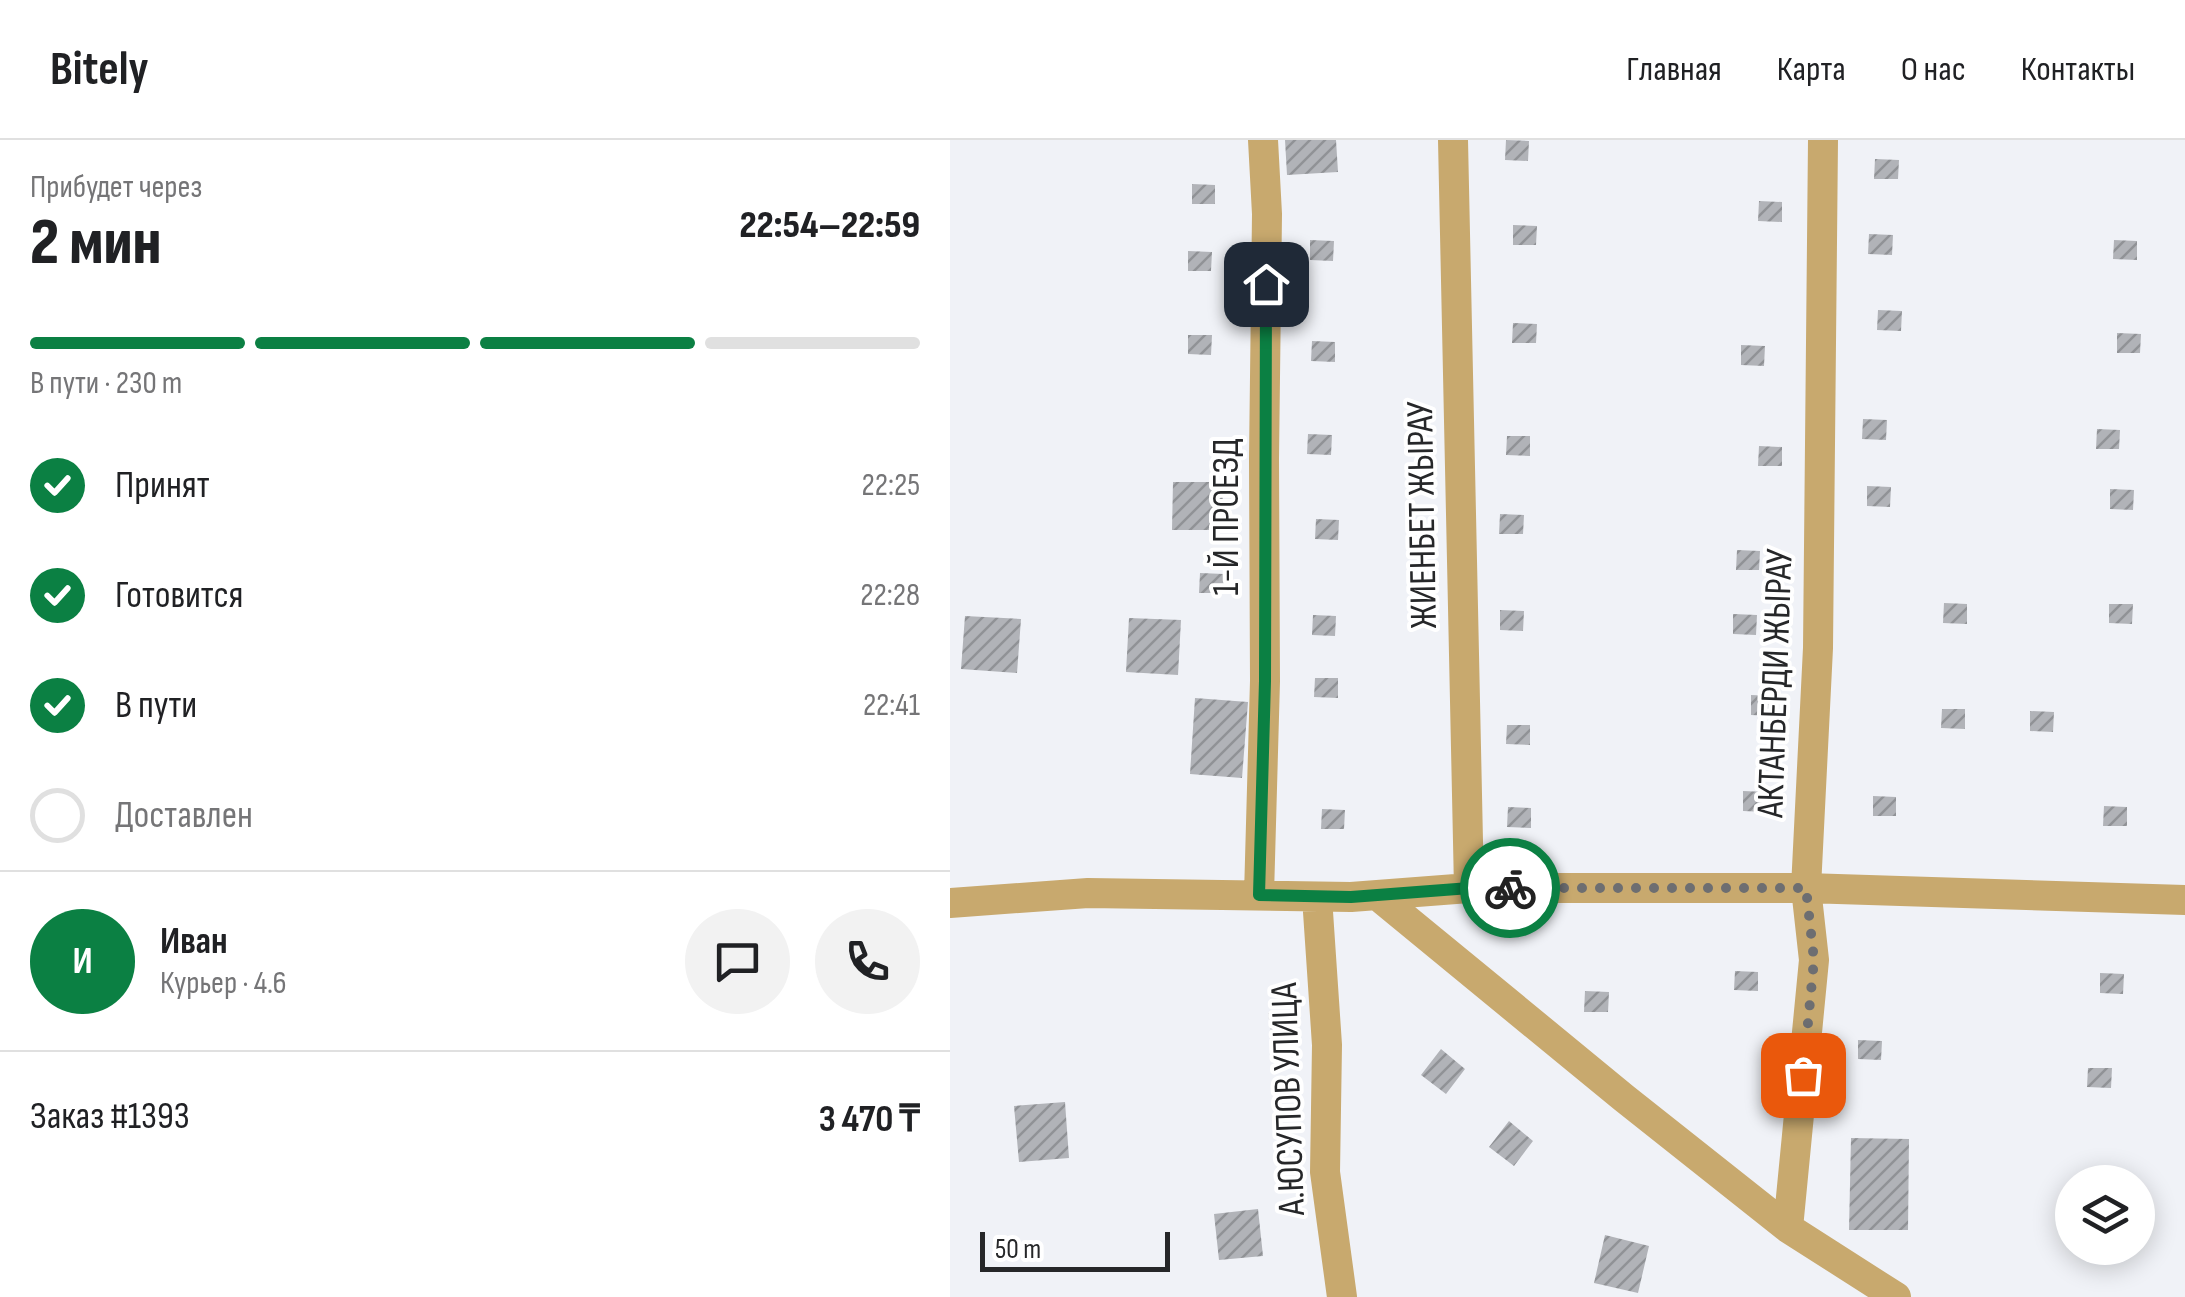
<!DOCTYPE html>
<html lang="ru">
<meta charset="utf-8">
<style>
body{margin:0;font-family:"Sofia Sans Condensed",sans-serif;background:#f2f2f2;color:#202124;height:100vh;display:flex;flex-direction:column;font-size:38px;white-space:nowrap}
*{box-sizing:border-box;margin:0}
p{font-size:32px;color:#757577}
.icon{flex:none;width:55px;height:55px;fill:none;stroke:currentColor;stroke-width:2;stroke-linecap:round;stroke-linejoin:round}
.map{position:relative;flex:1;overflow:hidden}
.side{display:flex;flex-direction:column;background:#fff;width:950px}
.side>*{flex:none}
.tools{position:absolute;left:1105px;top:1025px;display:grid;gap:20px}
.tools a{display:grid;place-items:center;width:100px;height:100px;border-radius:50%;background:#fff;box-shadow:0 5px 25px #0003;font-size:50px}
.scale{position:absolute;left:30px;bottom:25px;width:190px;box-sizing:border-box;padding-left:10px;border:5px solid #262729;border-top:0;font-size:28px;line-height:35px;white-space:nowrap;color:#262729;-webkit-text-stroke:8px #fff;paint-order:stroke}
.pin{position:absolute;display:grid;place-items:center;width:85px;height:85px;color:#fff;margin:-42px;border-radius:20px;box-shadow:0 5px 15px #0006}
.courier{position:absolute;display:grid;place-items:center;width:100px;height:100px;margin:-50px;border:8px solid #0b8043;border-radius:50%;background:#fff;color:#222;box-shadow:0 2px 12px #0007}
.overview em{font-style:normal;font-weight:800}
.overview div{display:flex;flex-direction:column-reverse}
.overview{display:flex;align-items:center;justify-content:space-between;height:170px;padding:0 30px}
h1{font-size:65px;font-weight:800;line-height:75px}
.bar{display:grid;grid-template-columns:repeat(4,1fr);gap:15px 10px;align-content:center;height:120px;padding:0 30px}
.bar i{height:12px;border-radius:8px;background:#e0e0e0}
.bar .selected{background:#0b8043}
.bar p{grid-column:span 4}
.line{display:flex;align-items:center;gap:25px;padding:0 30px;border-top:2px solid #e0e0e0}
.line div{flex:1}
.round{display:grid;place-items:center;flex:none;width:105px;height:105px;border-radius:52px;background:#f2f2f2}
ol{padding:0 30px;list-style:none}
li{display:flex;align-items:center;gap:30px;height:110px}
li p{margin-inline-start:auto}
li .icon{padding:10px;border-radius:50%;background:#0b8043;color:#fff;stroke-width:4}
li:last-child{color:#757577}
li i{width:55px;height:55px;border:5px solid #e0e0e0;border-radius:50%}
header{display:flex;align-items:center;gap:60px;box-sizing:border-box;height:140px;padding:0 50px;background:#fff;border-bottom:2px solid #e0e0e0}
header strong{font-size:48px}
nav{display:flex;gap:55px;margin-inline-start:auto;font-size:35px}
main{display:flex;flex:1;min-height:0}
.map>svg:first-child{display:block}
</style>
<header>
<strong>Bitely</strong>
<nav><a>Главная</a><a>Карта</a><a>О нас</a><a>Контакты</a></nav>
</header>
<main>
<section class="side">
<div class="overview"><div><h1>2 мин</h1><p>Прибудет через</p></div><em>22:54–22:59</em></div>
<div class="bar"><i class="selected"></i><i class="selected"></i><i class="selected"></i><i></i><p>В пути · 230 m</p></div>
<ol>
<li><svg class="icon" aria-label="check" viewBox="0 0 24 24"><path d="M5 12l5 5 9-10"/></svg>Принят<p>22:25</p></li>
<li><svg class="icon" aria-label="check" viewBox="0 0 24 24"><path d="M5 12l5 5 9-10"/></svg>Готовится<p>22:28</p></li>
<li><svg class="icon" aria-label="check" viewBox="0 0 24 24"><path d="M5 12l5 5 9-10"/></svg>В пути<p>22:41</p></li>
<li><i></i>Доставлен</li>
</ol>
<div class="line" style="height:180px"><b class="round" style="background:#0b8043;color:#fff">И</b><div><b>Иван</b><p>Курьер · 4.6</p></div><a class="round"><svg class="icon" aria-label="chat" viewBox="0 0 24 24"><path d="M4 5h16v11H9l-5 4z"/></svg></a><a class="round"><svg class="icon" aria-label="phone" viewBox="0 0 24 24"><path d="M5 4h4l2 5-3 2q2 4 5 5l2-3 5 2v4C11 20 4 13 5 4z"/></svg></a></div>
<div class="line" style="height:130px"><div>Заказ #1393</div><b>3 470 ₸</b></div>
</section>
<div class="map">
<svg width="1235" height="1157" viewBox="0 0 1235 1157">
<defs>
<pattern id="building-hatch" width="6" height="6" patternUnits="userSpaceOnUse" patternTransform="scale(2.5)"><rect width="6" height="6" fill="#b1b3b8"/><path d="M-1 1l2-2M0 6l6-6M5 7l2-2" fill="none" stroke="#909296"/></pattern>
</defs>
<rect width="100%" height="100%" fill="#f0f2f7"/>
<path fill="url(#building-hatch)" d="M 335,0 L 386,0 L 388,32 L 337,35 Z
M 556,0 L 579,1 L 578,21 L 555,20 Z
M 925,19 L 949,20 L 948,39 L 924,39 Z
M 242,44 L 265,45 L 265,64 L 242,64 Z
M 809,61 L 832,62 L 832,82 L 808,81 Z
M 563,85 L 587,86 L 586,105 L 563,105 Z
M 919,94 L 943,95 L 942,115 L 918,114 Z
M 360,100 L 384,101 L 383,121 L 360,120 Z
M 1164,100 L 1187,101 L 1187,120 L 1163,119 Z
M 238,111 L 262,112 L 261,131 L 238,131 Z
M 928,170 L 952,171 L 951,191 L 927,190 Z
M 563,183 L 587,184 L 586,203 L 562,203 Z
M 1167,193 L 1191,194 L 1190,213 L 1167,213 Z
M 238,195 L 262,195 L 261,215 L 238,214 Z
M 362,201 L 385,202 L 385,222 L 361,221 Z
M 791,205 L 815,206 L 814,226 L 791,225 Z
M 913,279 L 937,280 L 936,300 L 912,299 Z
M 1147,289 L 1170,290 L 1169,309 L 1146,309 Z
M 358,294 L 382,295 L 381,315 L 357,314 Z
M 557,296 L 580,296 L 580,316 L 556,315 Z
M 809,306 L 832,307 L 832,326 L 808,326 Z
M 223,342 L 273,342 L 272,390 L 222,390 Z
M 917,346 L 941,347 L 940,367 L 917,366 Z
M 1160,349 L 1184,350 L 1183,370 L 1160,369 Z
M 550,374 L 574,375 L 573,394 L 549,394 Z
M 366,379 L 389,380 L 388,400 L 365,399 Z
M 787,410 L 810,411 L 809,430 L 786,430 Z
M 250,433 L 274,434 L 273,453 L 249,453 Z
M 994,463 L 1017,464 L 1017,484 L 993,483 Z
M 1159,464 L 1183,464 L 1182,484 L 1159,483 Z
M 550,470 L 574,471 L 573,491 L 550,490 Z
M 783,474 L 807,475 L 806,495 L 783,494 Z
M 363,475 L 386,476 L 385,496 L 362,495 Z
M 15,476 L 71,479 L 67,533 L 11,529 Z
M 179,478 L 231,480 L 228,535 L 176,532 Z
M 365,538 L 388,538 L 388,558 L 364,557 Z
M 801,555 L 825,556 L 824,576 L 801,575 Z
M 245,558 L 298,562 L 292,638 L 240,634 Z
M 992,569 L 1015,569 L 1015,589 L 991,588 Z
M 1080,571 L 1104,572 L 1103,592 L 1080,591 Z
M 557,585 L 580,585 L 580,605 L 556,604 Z
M 793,651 L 817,652 L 816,672 L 793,671 Z
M 923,656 L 946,657 L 946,676 L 923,676 Z
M 1154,666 L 1177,667 L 1177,686 L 1153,686 Z
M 558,667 L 581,668 L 581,688 L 557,687 Z
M 372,669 L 395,670 L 394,689 L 371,689 Z
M 785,831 L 808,832 L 808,851 L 784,850 Z
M 1150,833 L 1174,834 L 1173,854 L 1150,853 Z
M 635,851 L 659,852 L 658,872 L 634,872 Z
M 337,870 L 341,895 L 322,898 L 318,873 Z
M 908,900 L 932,901 L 931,920 L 908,919 Z
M 491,909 L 515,929 L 496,954 L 471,935 Z
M 1138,928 L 1162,928 L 1161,948 L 1137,947 Z
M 115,962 L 119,1018 L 69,1022 L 64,966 Z
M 559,981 L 583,1001 L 564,1026 L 539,1007 Z
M 901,998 L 959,999 L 958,1090 L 899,1090 Z
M 308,1069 L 313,1116 L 269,1120 L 264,1074 Z
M 655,1095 L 699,1106 L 688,1153 L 644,1143 Z"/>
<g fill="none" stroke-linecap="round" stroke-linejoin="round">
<path stroke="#c8a96e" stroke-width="30" d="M 503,0 L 519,748
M 309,755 L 315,541 L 314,319 L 317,74 L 313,0
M 428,756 L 674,958 L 838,1088 L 946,1157
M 367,757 L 377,905 L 375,1032 L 392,1157
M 0,763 L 138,753 L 401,757 L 519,748 L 856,748 L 1235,760
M 838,1088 L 864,820 L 856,748 L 868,508 L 873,0"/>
</g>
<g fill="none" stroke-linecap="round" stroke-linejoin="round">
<path stroke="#6d6e71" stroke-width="10" stroke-dasharray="0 18" d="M 560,748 L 856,748 L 864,820 L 853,935"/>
<path stroke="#0b8043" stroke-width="12" d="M 316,144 L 315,541 L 309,755 L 401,757 L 520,748 L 560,748"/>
</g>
<g text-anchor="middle" stroke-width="8" stroke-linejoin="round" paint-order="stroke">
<g font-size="38" fill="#262729" stroke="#fff">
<text transform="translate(471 375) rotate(-91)" y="13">ЖИЕНБЕТ ЖЫРАУ</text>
<text transform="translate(275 377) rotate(-90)" y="13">1-Й ПРОЕЗД</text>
<text transform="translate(824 543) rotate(-88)" y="13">АКТАНБЕРДИ ЖЫРАУ</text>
<text transform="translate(337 959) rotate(-92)" y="13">А.ЮСУПОВ УЛИЦА</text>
</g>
</g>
</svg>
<div class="tools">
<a><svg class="icon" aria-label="layers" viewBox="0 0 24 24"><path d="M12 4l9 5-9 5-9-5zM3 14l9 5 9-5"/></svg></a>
</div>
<div class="scale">50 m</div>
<div class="pin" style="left:853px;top:935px;background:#ea580c"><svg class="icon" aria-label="bag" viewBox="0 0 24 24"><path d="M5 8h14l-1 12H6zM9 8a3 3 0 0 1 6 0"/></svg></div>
<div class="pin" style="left:316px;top:144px;background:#1f2937"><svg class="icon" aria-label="home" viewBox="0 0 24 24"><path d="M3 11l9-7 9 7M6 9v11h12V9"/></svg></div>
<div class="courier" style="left:560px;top:748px"><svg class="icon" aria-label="bike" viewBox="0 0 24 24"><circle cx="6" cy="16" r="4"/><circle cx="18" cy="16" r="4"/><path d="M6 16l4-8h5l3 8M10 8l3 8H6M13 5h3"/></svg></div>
</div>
</main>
